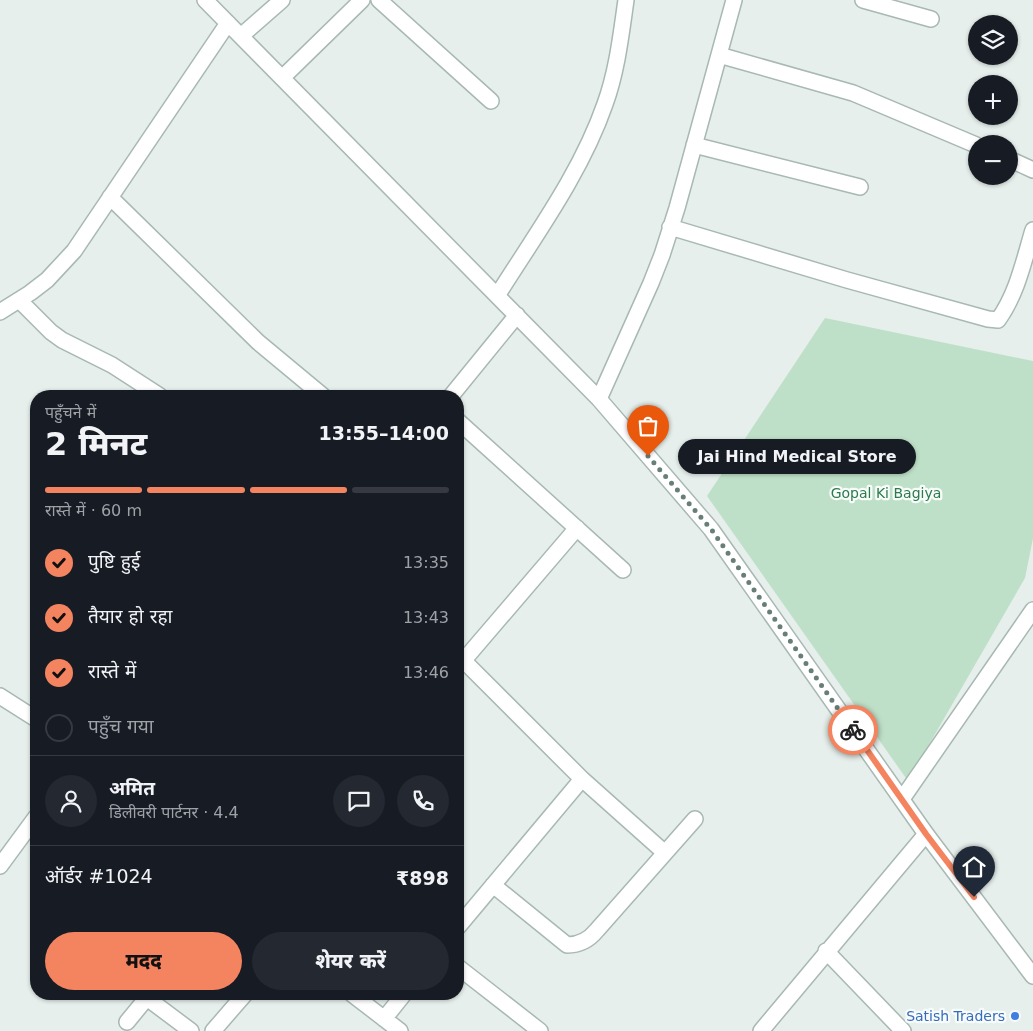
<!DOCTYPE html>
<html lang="hi">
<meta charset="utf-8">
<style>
body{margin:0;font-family:"DejaVu Sans","Noto Sans Devanagari",sans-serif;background:#242831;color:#f1f3f6;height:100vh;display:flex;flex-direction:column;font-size:19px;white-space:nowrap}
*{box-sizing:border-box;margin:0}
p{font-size:16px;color:#9ea1a6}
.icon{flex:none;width:28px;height:28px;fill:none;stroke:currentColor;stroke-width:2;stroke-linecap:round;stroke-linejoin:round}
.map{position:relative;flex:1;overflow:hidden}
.details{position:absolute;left:30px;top:390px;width:434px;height:610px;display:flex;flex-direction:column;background:#171b24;border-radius:20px;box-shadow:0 1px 4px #0004}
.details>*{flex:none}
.buttons{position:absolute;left:968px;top:15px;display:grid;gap:10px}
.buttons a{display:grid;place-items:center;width:50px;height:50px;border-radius:50%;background:#171b24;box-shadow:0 1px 4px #0004;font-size:25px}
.pin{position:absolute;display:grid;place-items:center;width:42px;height:42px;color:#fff;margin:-51px -21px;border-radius:50% 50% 50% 0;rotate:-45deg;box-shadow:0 0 5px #0007}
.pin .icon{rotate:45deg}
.courier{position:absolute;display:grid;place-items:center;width:50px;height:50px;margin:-25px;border:4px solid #f4845f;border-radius:50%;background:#fff;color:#222;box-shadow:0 1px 6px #0007}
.bubble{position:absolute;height:35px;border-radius:18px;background:#171b24;box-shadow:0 1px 4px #0004;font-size:16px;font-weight:800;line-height:35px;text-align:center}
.head em{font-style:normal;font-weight:800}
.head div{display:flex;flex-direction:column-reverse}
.head{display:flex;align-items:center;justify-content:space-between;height:85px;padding:0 15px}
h1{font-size:32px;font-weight:800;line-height:38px}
.bar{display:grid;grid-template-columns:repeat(4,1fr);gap:8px 5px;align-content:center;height:60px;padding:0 15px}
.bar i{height:6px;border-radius:4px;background:#363941}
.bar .on{background:#f4845f}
.bar p{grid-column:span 4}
.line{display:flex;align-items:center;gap:12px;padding:0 15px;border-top:1px solid #363941}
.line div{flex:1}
.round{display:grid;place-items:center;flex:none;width:52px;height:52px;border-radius:26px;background:#242831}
ol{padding:0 15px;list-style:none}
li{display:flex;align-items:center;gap:15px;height:55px}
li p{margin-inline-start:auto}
li .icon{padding:5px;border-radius:50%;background:#f4845f;color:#111;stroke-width:4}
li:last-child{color:#9ea1a6}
li i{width:28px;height:28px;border:2px solid #363941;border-radius:50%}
.button{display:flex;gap:10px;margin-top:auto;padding:10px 15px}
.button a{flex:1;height:58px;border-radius:30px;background:#f4845f;color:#111;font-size:20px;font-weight:800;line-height:58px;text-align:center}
.button a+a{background:#242831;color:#f1f3f6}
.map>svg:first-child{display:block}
</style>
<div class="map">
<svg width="1033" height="1031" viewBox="0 0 1033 1031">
<rect width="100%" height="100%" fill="#e6efeb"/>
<path fill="#bfe0c8" d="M 825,318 L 1033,361 L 1033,538 L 1025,578 L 908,781 L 707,496 Z"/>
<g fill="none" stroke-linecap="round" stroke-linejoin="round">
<g stroke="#a8b8b2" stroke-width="18">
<path id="street" d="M 205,0 L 599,399 L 711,529 L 926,834 L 1033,976
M 379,0 L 491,101
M 863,0 L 931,19
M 241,36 L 282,0
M 719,55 L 853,93 L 976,145
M 282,78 L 362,0
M 694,145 L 860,187
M 1009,159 L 1033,170
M 110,197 L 258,342 L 323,396
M 670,227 L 847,280 L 988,319 L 998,320 C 1017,294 1024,260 1033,230
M 497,296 C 536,234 581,173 605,104 C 617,71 621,35 626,0
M 19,300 L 51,332 L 62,340 L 112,365 L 160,396
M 0,312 L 30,293 L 47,280 L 74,251 L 228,23
M 451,396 L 517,315
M 599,399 L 651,283 L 662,255 L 677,208 L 734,0
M 458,421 L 623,570
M 463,660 L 582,779 L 665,853
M 458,667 L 577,528
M 0,696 L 36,719
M 902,799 L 1033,610
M 0,866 L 36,817
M 493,885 L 567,945 C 580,945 589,940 597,930 L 695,819
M 458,927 L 582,779
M 826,951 L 903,1031
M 458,967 L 540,1031
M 352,994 L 400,1031
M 147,998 L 191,1031
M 384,1019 L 404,994
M 127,1022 L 150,994
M 213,1031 L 245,994
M 761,1031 L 926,834"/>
</g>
<use href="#street" stroke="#fff" stroke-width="15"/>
</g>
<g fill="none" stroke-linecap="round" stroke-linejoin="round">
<path stroke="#687f78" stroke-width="5" stroke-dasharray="0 9" d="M 648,456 L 711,529 L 853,730"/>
<path stroke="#f4845f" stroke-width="6" d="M 853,730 L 926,834 L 974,897"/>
</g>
<circle fill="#3f7fe0" stroke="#f7fbf9" stroke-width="2" cx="1015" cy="1016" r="5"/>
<g text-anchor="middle" stroke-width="4.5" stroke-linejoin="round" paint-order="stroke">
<g font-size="14" fill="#2d7a4b" stroke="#f7fbf9">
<text x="886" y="498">Gopal Ki Bagiya</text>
</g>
<g font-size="14" fill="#366cbe" stroke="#f7fbf9" text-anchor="end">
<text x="1005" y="1021">Satish Traders</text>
</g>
</g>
</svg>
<div class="buttons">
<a><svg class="icon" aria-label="layers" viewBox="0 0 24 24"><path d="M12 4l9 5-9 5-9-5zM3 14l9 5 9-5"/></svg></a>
<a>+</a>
<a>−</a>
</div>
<div class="pin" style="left:648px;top:456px;background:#ea580c"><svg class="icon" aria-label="bag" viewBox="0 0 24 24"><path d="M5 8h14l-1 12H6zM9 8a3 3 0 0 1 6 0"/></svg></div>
<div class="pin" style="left:974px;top:897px;background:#1f2937"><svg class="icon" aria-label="home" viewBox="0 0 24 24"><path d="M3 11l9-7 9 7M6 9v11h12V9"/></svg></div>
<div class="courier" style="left:853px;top:730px"><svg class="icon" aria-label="bike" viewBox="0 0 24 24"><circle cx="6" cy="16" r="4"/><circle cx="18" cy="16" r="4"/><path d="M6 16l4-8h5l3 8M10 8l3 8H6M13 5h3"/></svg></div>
<div class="bubble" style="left:678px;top:439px;width:238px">Jai Hind Medical Store</div>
<section class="details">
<div class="head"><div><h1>2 मिनट</h1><p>पहुँचने में</p></div><em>13:55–14:00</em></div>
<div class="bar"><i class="on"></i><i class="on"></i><i class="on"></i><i></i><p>रास्ते में · 60 m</p></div>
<ol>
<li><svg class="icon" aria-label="check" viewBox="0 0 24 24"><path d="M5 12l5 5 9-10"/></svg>पुष्टि हुई<p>13:35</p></li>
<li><svg class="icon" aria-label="check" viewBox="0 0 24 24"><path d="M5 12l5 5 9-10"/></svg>तैयार हो रहा<p>13:43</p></li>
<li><svg class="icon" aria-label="check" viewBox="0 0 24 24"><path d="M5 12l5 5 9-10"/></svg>रास्ते में<p>13:46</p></li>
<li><i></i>पहुँच गया</li>
</ol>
<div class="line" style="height:90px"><a class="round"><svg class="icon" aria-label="person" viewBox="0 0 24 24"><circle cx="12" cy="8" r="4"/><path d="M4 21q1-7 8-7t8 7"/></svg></a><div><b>अमित</b><p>डिलीवरी पार्टनर · 4.4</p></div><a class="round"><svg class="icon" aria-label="chat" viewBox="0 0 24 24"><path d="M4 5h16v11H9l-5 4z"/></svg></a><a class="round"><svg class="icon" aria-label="phone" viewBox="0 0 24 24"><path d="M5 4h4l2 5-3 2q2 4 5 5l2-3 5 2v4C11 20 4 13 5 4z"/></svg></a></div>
<div class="line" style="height:65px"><div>ऑर्डर #1024</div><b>₹898</b></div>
<div class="button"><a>मदद</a><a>शेयर करें</a></div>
</section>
</div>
